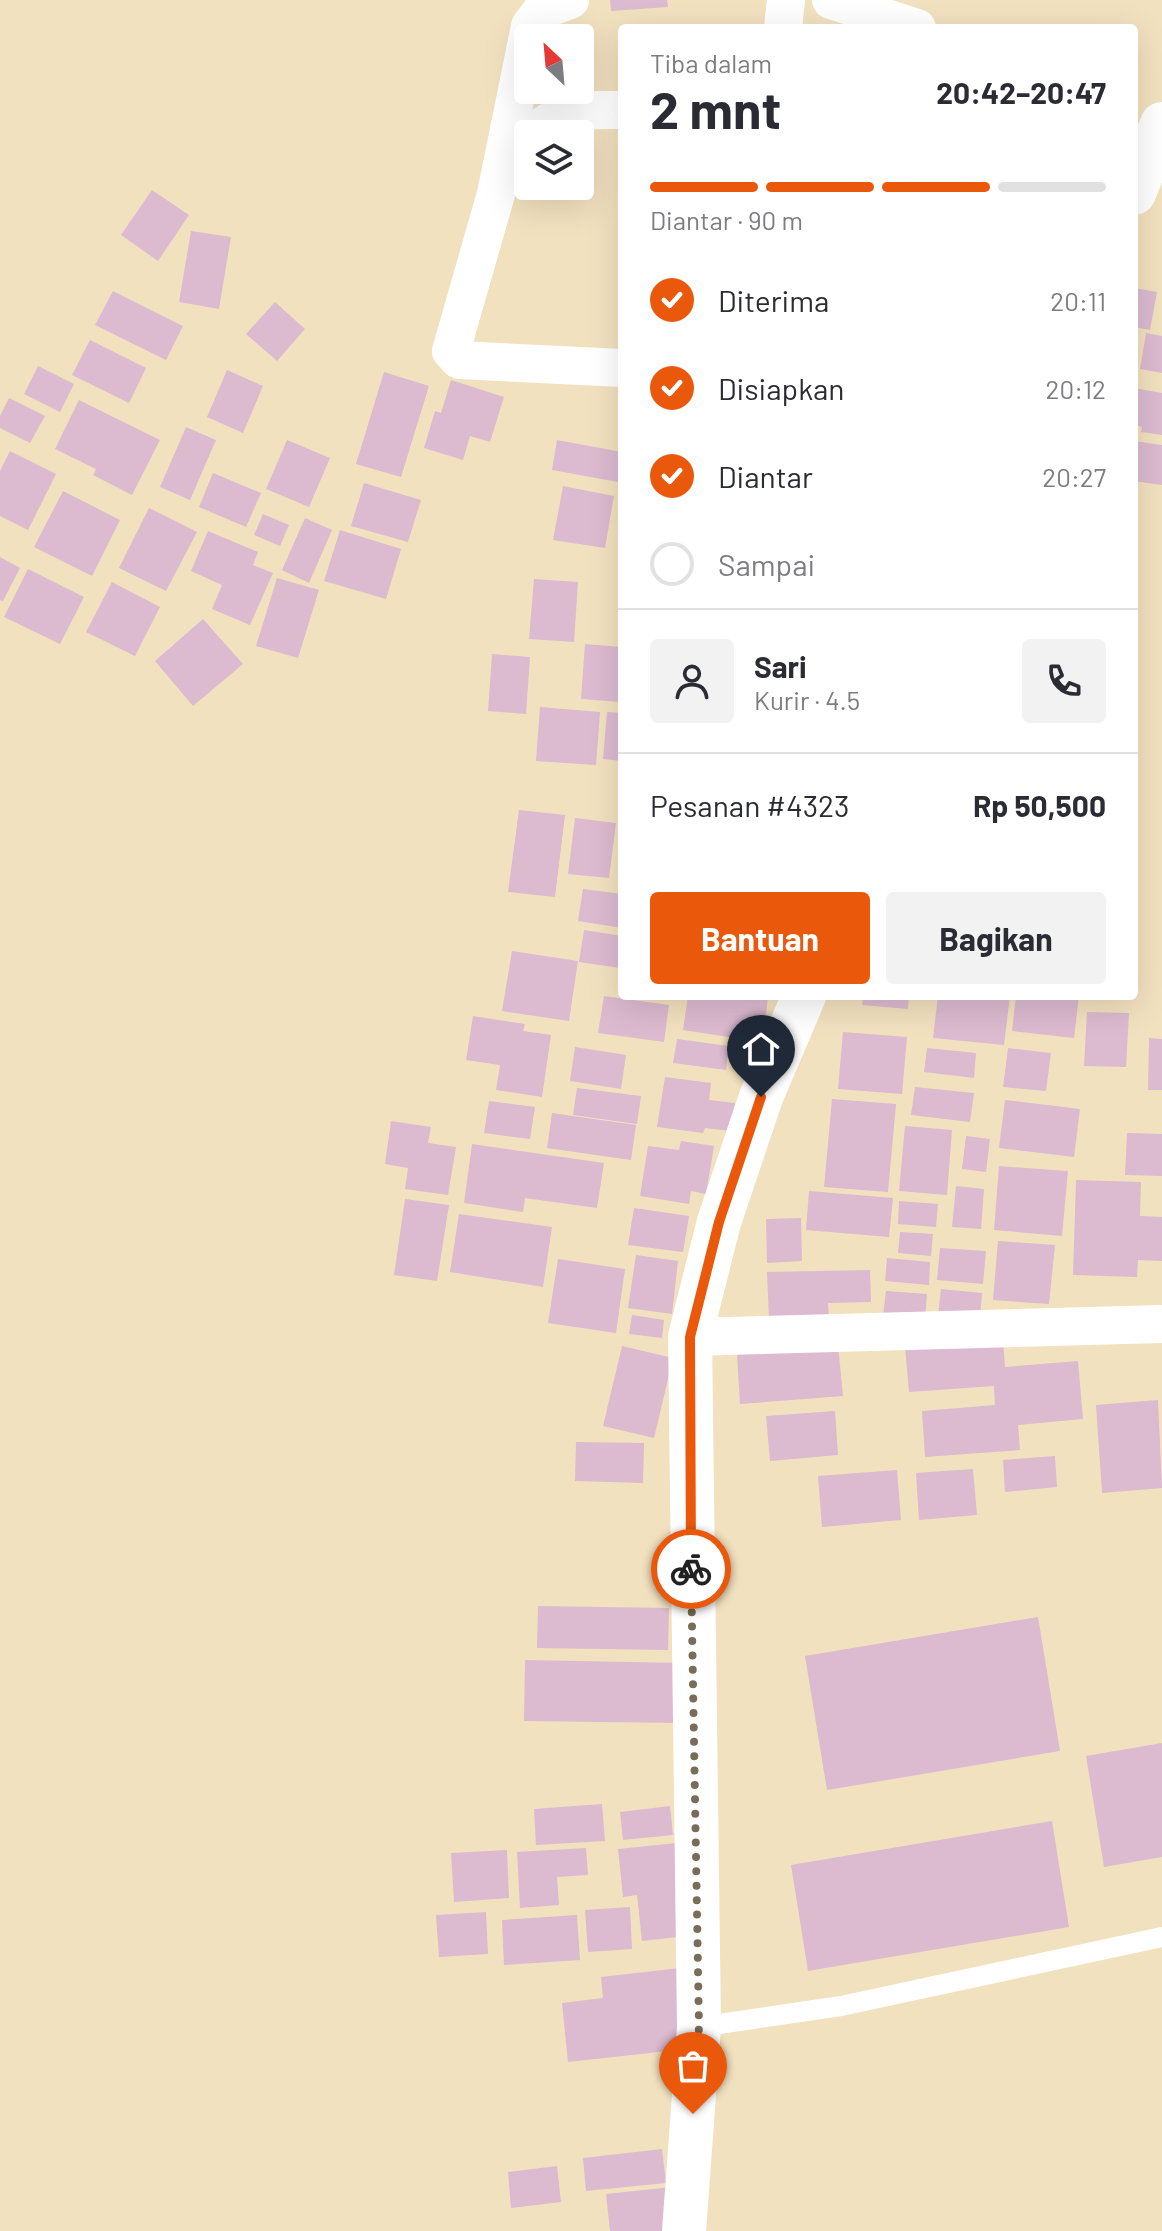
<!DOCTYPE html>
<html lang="id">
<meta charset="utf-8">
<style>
body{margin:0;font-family:Barlow,sans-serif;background:#f2f2f3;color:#2b2b33;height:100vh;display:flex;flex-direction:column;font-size:30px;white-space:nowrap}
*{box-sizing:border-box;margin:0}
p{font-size:26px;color:#7c7c81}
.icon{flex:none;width:44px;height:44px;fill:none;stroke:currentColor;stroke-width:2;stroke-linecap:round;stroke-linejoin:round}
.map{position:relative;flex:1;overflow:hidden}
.panel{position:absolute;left:618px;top:24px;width:520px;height:976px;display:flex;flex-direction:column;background:#fff;border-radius:8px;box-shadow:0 8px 32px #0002}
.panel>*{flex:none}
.needle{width:52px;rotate:334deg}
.buttons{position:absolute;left:514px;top:24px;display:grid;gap:16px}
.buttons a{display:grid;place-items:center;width:80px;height:80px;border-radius:8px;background:#fff;box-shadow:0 8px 32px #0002;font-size:40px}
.pin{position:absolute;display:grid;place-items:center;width:68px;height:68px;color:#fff;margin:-82px -34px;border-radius:50% 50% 50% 0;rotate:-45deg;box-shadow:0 0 8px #0007}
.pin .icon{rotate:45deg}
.courier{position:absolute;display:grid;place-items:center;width:80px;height:80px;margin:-40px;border:6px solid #ea580c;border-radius:50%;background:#fff;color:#222;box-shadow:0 2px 10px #0007}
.summary em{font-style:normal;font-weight:700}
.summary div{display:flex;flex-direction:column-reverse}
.summary{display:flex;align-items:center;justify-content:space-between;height:136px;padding:0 32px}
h1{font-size:52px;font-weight:700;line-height:60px}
.bar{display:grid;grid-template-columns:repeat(4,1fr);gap:12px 8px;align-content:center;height:96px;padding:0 32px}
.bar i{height:10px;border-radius:6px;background:#e1e1e2}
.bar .current{background:#ea580c}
.bar p{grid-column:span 4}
.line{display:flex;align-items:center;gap:20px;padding:0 32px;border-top:2px solid #e1e1e2}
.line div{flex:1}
.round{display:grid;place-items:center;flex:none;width:84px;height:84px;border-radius:8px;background:#f2f2f3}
ol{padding:0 32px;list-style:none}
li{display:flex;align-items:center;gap:24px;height:88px}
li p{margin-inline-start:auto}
li .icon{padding:8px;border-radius:50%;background:#ea580c;color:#fff;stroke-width:4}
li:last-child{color:#7c7c81}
li i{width:44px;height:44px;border:4px solid #e1e1e2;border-radius:50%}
.button{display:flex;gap:16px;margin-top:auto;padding:16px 32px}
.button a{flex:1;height:92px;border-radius:8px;background:#ea580c;color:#fff;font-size:32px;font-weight:700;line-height:92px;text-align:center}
.button a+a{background:#f2f2f3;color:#2b2b33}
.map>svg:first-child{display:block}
</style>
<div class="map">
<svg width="1162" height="2231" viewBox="0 0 1162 2231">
<rect width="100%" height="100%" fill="#f2e1bf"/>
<path fill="#dcbad0" d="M 610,0 L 667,0 L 668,7 L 611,11 Z
M 152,190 L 189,215 L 158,261 L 121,235 Z
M 191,231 L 231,237 L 219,309 L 179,302 Z
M 1134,288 L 1157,292 L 1150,330 L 1134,327 Z
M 113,291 L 183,326 L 166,360 L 95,325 Z
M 275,302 L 305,329 L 277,361 L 246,334 Z
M 1146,333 L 1162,336 L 1162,373 L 1140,369 Z
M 90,340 L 146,368 L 129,403 L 72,375 Z
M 38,366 L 74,384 L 60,412 L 24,394 Z
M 227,370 L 263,386 L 243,433 L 207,417 Z
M 384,372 L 429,386 L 401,477 L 356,464 Z
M 451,380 L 504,397 L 490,442 L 470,436 L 463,460 L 424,448 L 435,411 L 441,413 Z
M 1134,388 L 1162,393 L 1162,435 L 1141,432 L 1142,427 L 1134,425 Z
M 9,398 L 45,416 L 30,443 L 0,428 L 0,416 Z
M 79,400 L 160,440 L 132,495 L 93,475 L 96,469 L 55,449 Z
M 186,427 L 216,440 L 190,500 L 160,487 Z
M 287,440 L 330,458 L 309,507 L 266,489 Z
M 557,440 L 622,452 L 618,482 L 552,470 Z
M 1134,441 L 1162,445 L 1162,485 L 1134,481 Z
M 10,451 L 56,474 L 28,530 L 0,516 L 0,471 Z
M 213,473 L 261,493 L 246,527 L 199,507 Z
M 364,483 L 421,500 L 408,542 L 351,526 Z
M 563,486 L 614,496 L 605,548 L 553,540 Z
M 63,491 L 120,520 L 92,576 L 34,547 Z
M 149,508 L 197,532 L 166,591 L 119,568 Z
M 263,514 L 289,525 L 280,546 L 254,535 Z
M 305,518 L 332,530 L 309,583 L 282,570 Z
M 340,530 L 401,549 L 386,599 L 324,581 Z
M 208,531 L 258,552 L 253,565 L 273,573 L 250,625 L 212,609 L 222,585 L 191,571 Z
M 0,557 L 20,568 L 3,601 L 0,600 Z
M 28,569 L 84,597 L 60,644 L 4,617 Z
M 277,578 L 319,590 L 298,658 L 256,646 Z
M 534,579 L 578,582 L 574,642 L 529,639 Z
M 112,582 L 160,607 L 135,656 L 86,632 Z
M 203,619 L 243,664 L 193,706 L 155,661 Z
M 585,644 L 622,647 L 621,702 L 581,699 Z
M 492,654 L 530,657 L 526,714 L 488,711 Z
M 540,707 L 600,712 L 596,765 L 536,761 Z
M 607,712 L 622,713 L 622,761 L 603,759 Z
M 519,810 L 565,815 L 555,897 L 508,892 Z
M 575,818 L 616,823 L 609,878 L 568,874 Z
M 583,889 L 622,894 L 622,928 L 578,921 Z
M 584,930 L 622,936 L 620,968 L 579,962 Z
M 512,951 L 578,961 L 569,1021 L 502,1011 Z
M 604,996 L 669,1005 L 664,1042 L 598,1033 Z
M 688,996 L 768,998 L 762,1042 L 683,1030 Z
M 863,996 L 909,996 L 908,1009 L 862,1005 Z
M 938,996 L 1010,996 L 1004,1045 L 933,1038 Z
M 1016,996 L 1079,996 L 1074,1038 L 1012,1031 Z
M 1087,1012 L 1129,1013 L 1126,1067 L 1084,1066 Z
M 473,1016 L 525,1024 L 523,1031 L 551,1035 L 542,1097 L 496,1090 L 500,1065 L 466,1060 Z
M 843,1032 L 907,1037 L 902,1094 L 838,1089 Z
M 1149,1038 L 1162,1039 L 1162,1090 L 1148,1090 Z
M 677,1039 L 729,1046 L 726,1070 L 673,1063 Z
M 575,1047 L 626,1055 L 621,1089 L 570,1081 Z
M 927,1048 L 976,1053 L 974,1078 L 924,1072 Z
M 1008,1048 L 1051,1053 L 1046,1091 L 1003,1087 Z
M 665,1077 L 711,1083 L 709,1100 L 735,1103 L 731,1131 L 705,1128 L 703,1133 L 657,1127 Z
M 915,1087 L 974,1093 L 970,1122 L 911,1115 Z
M 577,1088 L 641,1096 L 637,1124 L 573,1115 Z
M 832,1099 L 896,1104 L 888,1192 L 824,1187 Z
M 1005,1100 L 1080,1109 L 1074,1157 L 999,1148 Z
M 489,1101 L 535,1107 L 530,1139 L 484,1133 Z
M 552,1113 L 636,1125 L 631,1160 L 547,1148 Z
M 391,1121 L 431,1127 L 428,1143 L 456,1147 L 448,1195 L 405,1189 L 408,1168 L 385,1164 Z
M 905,1126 L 952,1130 L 947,1195 L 899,1191 Z
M 1127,1133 L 1162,1134 L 1162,1176 L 1125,1175 Z
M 966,1136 L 990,1139 L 986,1172 L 962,1169 Z
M 681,1141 L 714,1146 L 706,1194 L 691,1191 L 689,1204 L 640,1196 L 648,1146 L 679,1150 Z
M 472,1144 L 604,1163 L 597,1208 L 525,1198 L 523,1212 L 464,1203 Z
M 999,1166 L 1068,1171 L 1062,1236 L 994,1230 Z
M 1076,1180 L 1141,1182 L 1140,1216 L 1162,1217 L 1162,1261 L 1138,1260 L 1137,1277 L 1073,1275 Z
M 956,1186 L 984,1189 L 981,1229 L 952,1227 Z
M 809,1191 L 893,1198 L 889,1237 L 806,1230 Z
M 405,1199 L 449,1205 L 437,1281 L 394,1275 Z
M 899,1201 L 938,1204 L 936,1227 L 898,1224 Z
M 634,1208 L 689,1216 L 683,1252 L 628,1245 Z
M 459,1214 L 552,1227 L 543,1287 L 450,1272 Z
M 801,1218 L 802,1261 L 767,1263 L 766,1219 Z
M 900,1232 L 933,1234 L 931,1256 L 898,1253 Z
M 998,1241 L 1055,1245 L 1049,1304 L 993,1300 Z
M 940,1248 L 986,1251 L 983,1284 L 937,1280 Z
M 636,1255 L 678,1261 L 672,1314 L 628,1308 Z
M 887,1258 L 930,1262 L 929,1285 L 885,1281 Z
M 558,1259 L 625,1269 L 616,1333 L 548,1323 Z
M 870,1270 L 871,1302 L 828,1303 L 829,1318 L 769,1320 L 767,1272 Z
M 941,1289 L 982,1293 L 980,1318 L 938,1315 Z
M 886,1291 L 927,1294 L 925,1319 L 883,1316 Z
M 632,1315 L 664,1320 L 662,1338 L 629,1334 Z
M 1003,1340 L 1005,1367 L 1078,1361 L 1083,1419 L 1018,1425 L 1020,1450 L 925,1457 L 922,1411 L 995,1405 L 994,1386 L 909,1392 L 905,1347 Z
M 838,1345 L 843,1396 L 740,1404 L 737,1353 Z
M 622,1346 L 673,1358 L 654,1438 L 603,1426 Z
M 1158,1400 L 1162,1488 L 1102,1493 L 1096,1405 Z
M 835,1411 L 838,1455 L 770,1461 L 766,1416 Z
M 576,1442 L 644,1443 L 643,1483 L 575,1481 Z
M 1055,1456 L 1057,1487 L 1005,1492 L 1003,1460 Z
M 973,1469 L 977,1515 L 919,1520 L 916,1473 Z
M 897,1470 L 901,1520 L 822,1527 L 818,1476 Z
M 538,1606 L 669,1608 L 668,1650 L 537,1648 Z
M 1038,1617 L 1060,1751 L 827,1790 L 805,1656 Z
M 525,1660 L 681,1663 L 679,1723 L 524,1721 Z
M 1162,1743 L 1162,1857 L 1104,1867 L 1086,1756 Z
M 602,1804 L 605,1841 L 536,1845 L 534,1809 Z
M 670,1806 L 673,1835 L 623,1840 L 620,1812 Z
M 1052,1821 L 1069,1927 L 808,1971 L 791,1865 Z
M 677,1843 L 686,1936 L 642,1941 L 637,1895 L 623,1897 L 618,1849 Z
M 586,1848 L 588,1875 L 557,1877 L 559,1905 L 520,1908 L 517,1852 Z
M 507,1850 L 509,1898 L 454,1902 L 451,1853 Z
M 630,1907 L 632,1949 L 588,1952 L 585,1910 Z
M 486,1912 L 488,1954 L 439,1957 L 436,1915 Z
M 577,1915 L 580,1960 L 504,1965 L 502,1920 Z
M 689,1967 L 686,2049 L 568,2062 L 562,2003 L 603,1998 L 601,1977 Z
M 662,2149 L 666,2183 L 586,2191 L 583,2158 Z
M 557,2166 L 561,2202 L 511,2208 L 508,2172 Z
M 672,2187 L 672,2231 L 610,2231 L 606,2194 Z"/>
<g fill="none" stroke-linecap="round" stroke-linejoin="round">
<path stroke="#fff" stroke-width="20" d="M 699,2027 L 841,2006 L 1162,1937"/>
<path stroke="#fff" stroke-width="38" d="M 570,0 L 542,10 L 530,26 L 496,194 L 451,351 L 459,360 L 622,368
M 831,0 L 917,28
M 783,28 L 786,0
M 531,134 C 565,107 580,110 622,110
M 690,1337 L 1162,1324"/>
<path stroke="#fff" stroke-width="44" d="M 1134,193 L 1162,124
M 684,2231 L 699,2027 L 690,1337 L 719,1222 L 761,1097 L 804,996"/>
</g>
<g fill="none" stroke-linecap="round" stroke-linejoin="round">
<path stroke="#786d59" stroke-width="8" stroke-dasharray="0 14.4" d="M 691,1569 L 699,2027 L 693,2114"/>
<path stroke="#ea580c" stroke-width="10" d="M 691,1569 L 690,1337 L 719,1222 L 761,1097"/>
</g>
</svg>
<div class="buttons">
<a><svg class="needle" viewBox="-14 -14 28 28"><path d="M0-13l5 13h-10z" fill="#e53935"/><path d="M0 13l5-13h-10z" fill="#7c7c81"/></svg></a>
<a><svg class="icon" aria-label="layers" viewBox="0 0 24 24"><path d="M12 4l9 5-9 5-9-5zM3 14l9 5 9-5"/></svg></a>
</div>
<div class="pin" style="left:693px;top:2114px;background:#ea580c"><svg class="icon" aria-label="bag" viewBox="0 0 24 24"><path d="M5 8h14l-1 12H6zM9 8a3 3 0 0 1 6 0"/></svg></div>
<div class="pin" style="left:761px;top:1097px;background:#1f2937"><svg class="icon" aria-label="home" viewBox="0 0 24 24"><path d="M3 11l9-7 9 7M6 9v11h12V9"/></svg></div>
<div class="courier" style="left:691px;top:1569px"><svg class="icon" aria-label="bike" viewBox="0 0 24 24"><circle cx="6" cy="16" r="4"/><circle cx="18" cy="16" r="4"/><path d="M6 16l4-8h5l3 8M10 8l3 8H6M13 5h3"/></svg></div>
<section class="panel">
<div class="summary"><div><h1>2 mnt</h1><p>Tiba dalam</p></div><em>20:42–20:47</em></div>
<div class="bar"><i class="current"></i><i class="current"></i><i class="current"></i><i></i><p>Diantar · 90 m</p></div>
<ol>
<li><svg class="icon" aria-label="check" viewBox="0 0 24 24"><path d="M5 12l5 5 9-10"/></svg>Diterima<p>20:11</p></li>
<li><svg class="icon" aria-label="check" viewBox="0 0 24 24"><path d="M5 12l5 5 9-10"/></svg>Disiapkan<p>20:12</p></li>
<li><svg class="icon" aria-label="check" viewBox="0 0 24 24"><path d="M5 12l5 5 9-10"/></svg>Diantar<p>20:27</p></li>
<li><i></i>Sampai</li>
</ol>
<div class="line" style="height:144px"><a class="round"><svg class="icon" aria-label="person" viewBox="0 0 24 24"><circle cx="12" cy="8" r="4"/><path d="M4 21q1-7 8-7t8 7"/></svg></a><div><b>Sari</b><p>Kurir · 4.5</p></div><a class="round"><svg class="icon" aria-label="phone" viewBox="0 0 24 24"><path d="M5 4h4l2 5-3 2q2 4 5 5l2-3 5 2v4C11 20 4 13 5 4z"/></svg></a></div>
<div class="line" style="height:104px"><div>Pesanan #4323</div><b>Rp 50,500</b></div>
<div class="button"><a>Bantuan</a><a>Bagikan</a></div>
</section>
</div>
